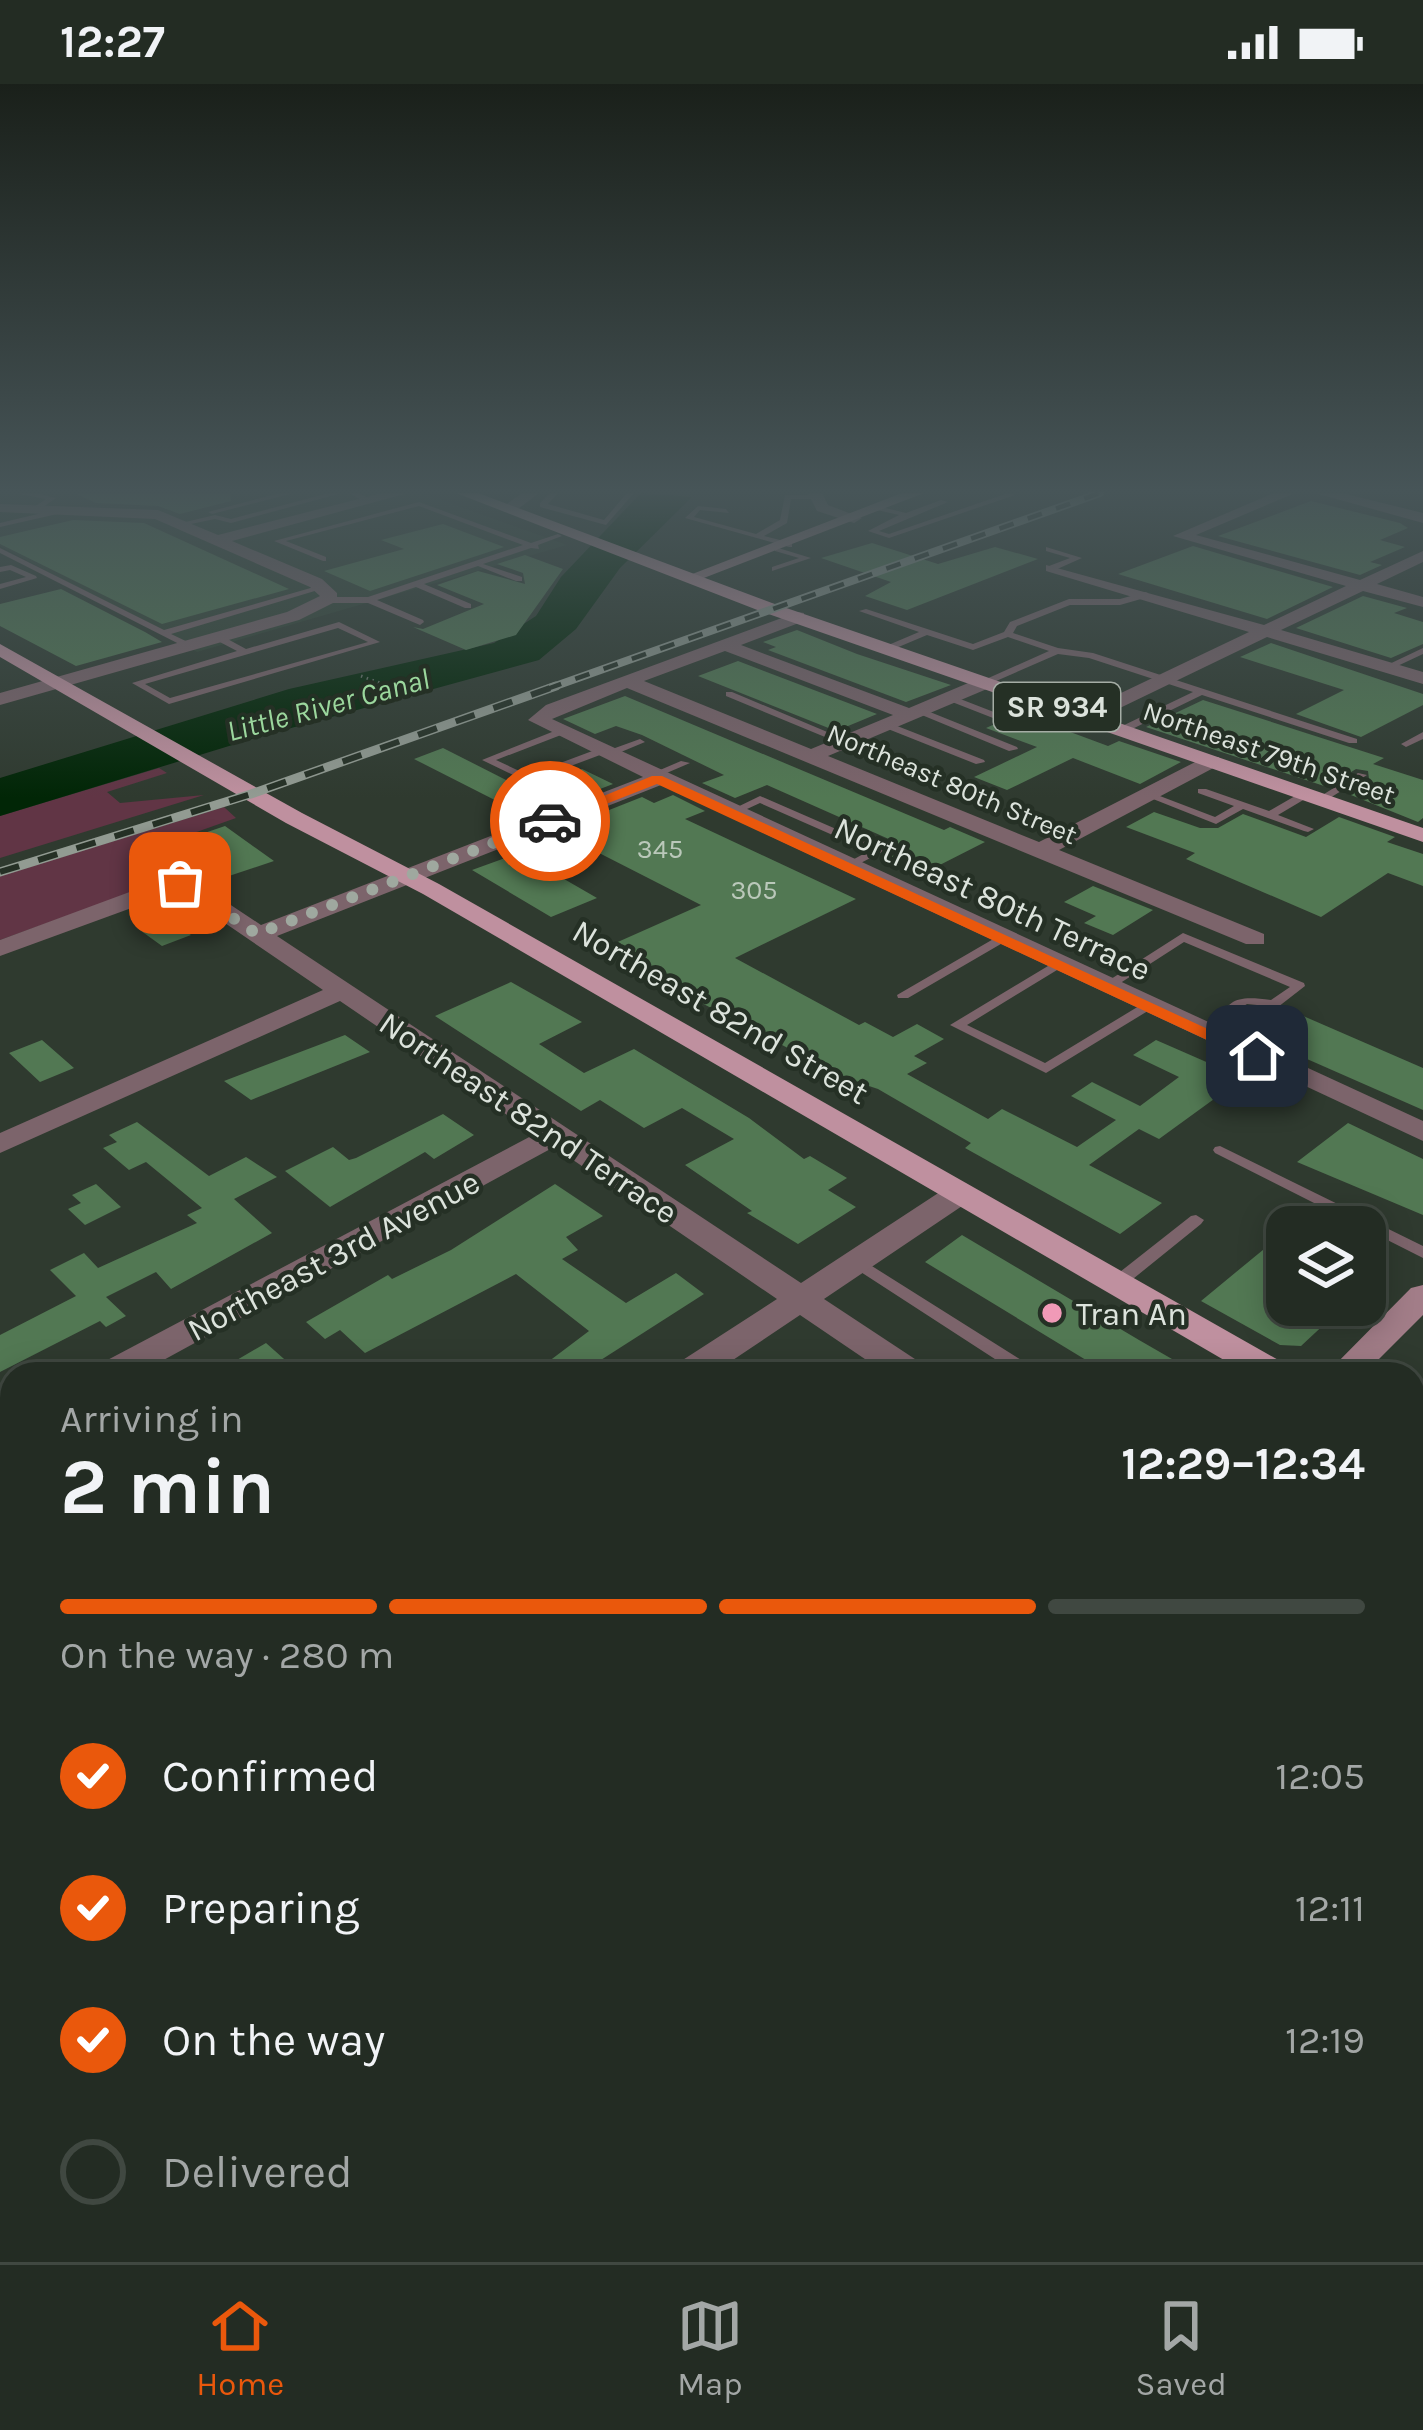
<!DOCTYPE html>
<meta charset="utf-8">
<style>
body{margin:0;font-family:Karla,sans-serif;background:#2b342b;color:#f1f3f6;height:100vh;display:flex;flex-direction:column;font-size:45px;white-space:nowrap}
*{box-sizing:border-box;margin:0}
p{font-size:39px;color:#a3a7a6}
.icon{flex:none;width:66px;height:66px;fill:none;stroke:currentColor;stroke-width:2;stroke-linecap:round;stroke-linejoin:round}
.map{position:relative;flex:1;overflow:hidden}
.details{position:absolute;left:0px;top:1278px;width:1425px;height:900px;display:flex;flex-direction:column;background:#232c23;border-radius:36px 36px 0 0;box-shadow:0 6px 30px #0003,0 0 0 3px #404841}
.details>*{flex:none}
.buttons{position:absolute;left:1266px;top:1122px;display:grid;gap:24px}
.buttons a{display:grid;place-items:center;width:120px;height:120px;border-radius:24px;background:#232c23;box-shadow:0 6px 30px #0003,0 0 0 3px #404841;font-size:60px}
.pin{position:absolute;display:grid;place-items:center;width:102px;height:102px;color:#fff;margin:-51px;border-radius:24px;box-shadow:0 6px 18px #0006}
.courier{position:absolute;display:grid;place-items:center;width:120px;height:120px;margin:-60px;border:9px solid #ea580c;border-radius:50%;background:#fff;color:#222;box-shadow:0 3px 15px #0007}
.overview em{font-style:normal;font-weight:700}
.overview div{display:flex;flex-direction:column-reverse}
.overview{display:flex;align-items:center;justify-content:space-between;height:204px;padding:0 60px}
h1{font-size:78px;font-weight:700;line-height:90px}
.bar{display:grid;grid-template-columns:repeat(4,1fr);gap:18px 12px;align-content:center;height:144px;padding:0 60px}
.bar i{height:15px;border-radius:9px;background:#404841}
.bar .current{background:#ea580c}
.bar p{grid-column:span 4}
ol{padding:0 60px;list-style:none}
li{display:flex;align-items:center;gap:36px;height:132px}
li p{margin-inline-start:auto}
li .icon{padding:12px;border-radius:50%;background:#ea580c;color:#fff;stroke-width:4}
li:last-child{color:#a3a7a6}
li i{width:66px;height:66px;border:6px solid #404841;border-radius:50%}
.status{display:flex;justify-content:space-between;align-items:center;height:84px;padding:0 60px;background:#232c23;direction:ltr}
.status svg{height:33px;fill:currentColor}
.dock{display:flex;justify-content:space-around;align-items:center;height:168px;border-top:3px solid #404841;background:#232c23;font-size:33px;color:#a3a7a6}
.dock a{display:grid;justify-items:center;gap:6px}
.dock .current{color:#ea580c}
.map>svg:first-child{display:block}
</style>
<div class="status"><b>12:27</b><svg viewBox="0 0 49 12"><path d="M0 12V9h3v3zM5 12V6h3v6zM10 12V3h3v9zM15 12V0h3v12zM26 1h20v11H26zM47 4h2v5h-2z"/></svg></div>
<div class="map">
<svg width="1423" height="2178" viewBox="0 0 1423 2178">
<rect width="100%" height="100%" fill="#2f3a2f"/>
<path fill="#344435" d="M 0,409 L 422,409 L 567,461 L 197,568 L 0,462 Z"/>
<path fill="#613545" d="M 159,684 L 167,689 L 107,708 L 120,719 L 204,711 L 0,774 L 0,732 Z
M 224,723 L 236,734 L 129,772 L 158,796 L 150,802 L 0,856 L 0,792 Z"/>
<path fill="#012606" d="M 641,409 L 692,413 L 620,484 L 576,545 L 539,576 L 262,652 L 0,732 L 0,694 L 289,605 L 494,559 L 536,532 L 561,493 Z"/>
<path fill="#527853" d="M 74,409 L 230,409 L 231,417 L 180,430 L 158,422 L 96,419 Z
M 1311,417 L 1400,439 L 1408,444 L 1380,456 L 1405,463 L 1370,478 L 1382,481 L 1360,491 L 1218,452 Z
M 73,436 L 144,439 L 289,505 L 162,540 L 0,460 L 0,453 Z
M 443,440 L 504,463 L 370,507 L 324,487 L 404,465 L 381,456 Z
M 872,459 L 938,480 L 995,463 L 1038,475 L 907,526 L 865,512 L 891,498 L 821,474 Z
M 1193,462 L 1333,503 L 1267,535 L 1118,490 Z
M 525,471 L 563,485 L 516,551 L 466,566 L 413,543 L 423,545 L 484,520 L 437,501 L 478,487 L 525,500 L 523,489 L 497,480 Z
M 61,505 L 145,548 L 162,558 L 76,582 L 0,542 L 0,520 Z
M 1363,512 L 1407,524 L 1394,529 L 1423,538 L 1423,560 L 1391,574 L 1296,544 Z
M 797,546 L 857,570 L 951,601 L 906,618 L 768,566 L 776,563 L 763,558 Z
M 1271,559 L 1423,610 L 1423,621 L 1361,653 L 1296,630 L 1344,606 L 1240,573 Z
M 738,577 L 877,630 L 836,647 L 698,592 Z
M 625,612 L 944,746 L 950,743 L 985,758 L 924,789 L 889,773 L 909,764 L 767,701 L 735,714 L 702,699 L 724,691 L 642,651 L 616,642 L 595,650 L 563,635 Z
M 1203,616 L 1384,674 L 1373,680 L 1423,696 L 1423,734 L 1418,738 L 1346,709 L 1369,695 L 1368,687 L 1356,685 L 1327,703 L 1146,643 Z
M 1019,629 L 1108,662 L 1119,657 L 1181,678 L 1140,700 L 1073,674 L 1007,706 L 974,693 L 1037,663 L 986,644 Z
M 443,664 L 528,707 L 582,685 L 613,700 L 528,733 L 414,675 Z
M 673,711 L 705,727 L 685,735 L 856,815 L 735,874 L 859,941 L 865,938 L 893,953 L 917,940 L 944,955 L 914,972 L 927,979 L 907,990 L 988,1035 L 1002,1025 L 1077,1063 L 1116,1036 L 1071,1012 L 1092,998 L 1140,1022 L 1179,993 L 1133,971 L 1156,956 L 1243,994 L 1159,1055 L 1139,1045 L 1089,1081 L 1162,1119 L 1120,1150 L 965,1064 L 971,1059 L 878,1005 L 845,994 L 694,915 L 611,861 L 701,821 L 556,747 L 642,713 L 654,719 Z
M 1154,728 L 1200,744 L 1218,744 L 1243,730 L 1306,753 L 1339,733 L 1395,753 L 1387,758 L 1423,770 L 1423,802 L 1388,789 L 1321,833 L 1186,775 L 1195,769 L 1126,743 Z
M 225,742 L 274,777 L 223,794 L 175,759 Z
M 519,769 L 597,814 L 551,833 L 472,786 Z
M 1093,802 L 1153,826 L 1113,851 L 1084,839 L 1096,832 L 1064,818 Z
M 166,833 L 191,851 L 162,862 L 137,844 Z
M 511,898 L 582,938 L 539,960 L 584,989 L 634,965 L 749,1034 L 804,1075 L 810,1072 L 847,1094 L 828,1106 L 856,1123 L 798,1160 L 747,1129 L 752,1127 L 685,1081 L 734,1055 L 682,1024 L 644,1044 L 600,1016 L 581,1027 L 435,932 Z
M 1294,928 L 1423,984 L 1423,1026 L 1259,954 Z
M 345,951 L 370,968 L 251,1016 L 224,997 Z
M 42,956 L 74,984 L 40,998 L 9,969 Z
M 443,1030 L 474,1051 L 434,1075 L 425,1068 L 330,1123 L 285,1087 L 333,1063 L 349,1076 L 356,1074 Z
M 137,1038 L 209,1092 L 246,1073 L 277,1093 L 234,1115 L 272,1149 L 171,1205 L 156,1188 L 106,1213 L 126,1232 L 106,1243 L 100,1237 L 0,1288 L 0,1251 L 76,1212 L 50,1186 L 84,1169 L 98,1184 L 197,1139 L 187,1131 L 202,1124 L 146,1078 L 129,1086 L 103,1064 L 117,1058 L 109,1051 Z
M 1348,1039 L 1423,1075 L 1423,1131 L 1297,1078 Z
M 96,1100 L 121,1123 L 85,1141 L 68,1125 L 81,1119 L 72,1111 Z
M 555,1100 L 603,1132 L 566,1153 L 578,1166 L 562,1175 L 626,1219 L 676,1189 L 704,1210 L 579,1290 L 532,1290 L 589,1247 L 516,1190 L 365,1269 L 340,1246 L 325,1255 L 306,1238 L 388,1191 L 392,1195 L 451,1166 Z
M 1287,1146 L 1287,1221 L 1345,1221 L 1301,1262 L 1280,1261 L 1201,1217 Z
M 962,1151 L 1139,1256 L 1198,1290 L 1109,1290 L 925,1178 Z
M 266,1259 L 301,1290 L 213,1290 Z"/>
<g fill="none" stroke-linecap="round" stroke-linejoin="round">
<path stroke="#697369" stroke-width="3" stroke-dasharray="1.5 4.5" stroke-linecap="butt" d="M 361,592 L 415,612"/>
<path fill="#7c646b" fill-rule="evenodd" d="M 14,409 L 36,409 L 56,414 L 36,428 L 33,424 L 46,415 Z
M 280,409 L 294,409 L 212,430 L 208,428 Z
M 329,409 L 342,409 L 231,439 L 215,435 L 181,442 L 177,440 L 215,431 L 231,435 Z
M 349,409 L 359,409 L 374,417 L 367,419 Z
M 550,409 L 558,409 L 548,420 L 604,436 L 627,409 L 634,409 L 606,441 L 540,423 L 540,419 Z
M 1008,409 L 1015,411 L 889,454 L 868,447 L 899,431 L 877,426 L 877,422 L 906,429 L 941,416 L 948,418 L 879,447 L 889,450 Z
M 785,411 L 816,411 L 820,413 L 816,415 L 791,415 L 787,439 L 764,452 L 792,459 L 792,463 L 789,463 L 685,434 L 698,422 L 726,425 L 729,429 L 700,426 L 694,433 L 756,450 L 780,436 Z
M 419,418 L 531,459 L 558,450 L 562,452 L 538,461 L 539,465 L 531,464 L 483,480 L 522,493 L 522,497 L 516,497 L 478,482 L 424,500 L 471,520 L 471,524 L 465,524 L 416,503 L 377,516 L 423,536 L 424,538 L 420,541 L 368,519 L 330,519 L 326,516 L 330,513 L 368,513 L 523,461 L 419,422 L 286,457 L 326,473 L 326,477 L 323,477 L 274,457 Z
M 63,424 L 66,428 L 0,443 L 0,439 Z
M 775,463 L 811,474 L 772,487 L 772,483 L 799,474 L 775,467 Z
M 1046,463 L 1082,474 L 1055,486 L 1049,486 L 1049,482 L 1070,474 L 1046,467 Z
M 0,464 L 164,546 L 321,501 L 328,503 L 171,550 L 192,560 L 192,564 L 189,565 L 0,469 Z
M 11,481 L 36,492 L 37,494 L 0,505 L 0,500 L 26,493 L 10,486 L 0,488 L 0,483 Z
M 1145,508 L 1148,509 L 1148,513 L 1120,521 L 1070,521 L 1017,542 L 1013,549 L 1058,564 L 1093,569 L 1357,655 L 1357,659 L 1349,659 L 1202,611 L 1126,648 L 1118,648 L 1118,644 L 1193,608 L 1089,574 L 1058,570 L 987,601 L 984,600 L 984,596 L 1049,567 L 1008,553 L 973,566 L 927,551 L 889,567 L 886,566 L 886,562 L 919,548 L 859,527 L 866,525 L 973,560 L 1004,548 L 1010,538 L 1069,515 L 1120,515 Z
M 339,538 L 380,558 L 169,620 L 132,599 L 237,567 L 216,556 L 216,552 L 222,552 L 246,565 ZM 338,544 L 368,558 L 170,614 L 145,600 Z
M 1423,564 L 1423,570 L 1391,585 L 1383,583 Z
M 726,608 L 732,608 L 851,658 L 842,660 L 726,612 Z
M 950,611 L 999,630 L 1001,632 L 993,634 L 947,616 L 945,614 Z
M 920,624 L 1017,663 L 1018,665 L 1009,667 L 917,629 L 915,627 Z
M 887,638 L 984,676 L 985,678 L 976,680 L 883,643 L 883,639 Z
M 557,646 L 561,647 L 561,651 L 496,676 L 528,691 L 595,666 L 604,668 L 640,655 L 645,658 L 609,673 L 600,671 L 528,698 L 482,676 Z
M 1423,648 L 1423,655 L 1406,663 L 1401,660 Z
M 681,677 L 690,679 L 655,694 L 646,692 Z
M 1358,689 L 1367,691 L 1325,717 L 1316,715 Z
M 1198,705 L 1206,705 L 1269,727 L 1302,708 L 1310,708 L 1310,712 L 1278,731 L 1314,745 L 1308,748 L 1304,747 L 1243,725 L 1216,740 L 1143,711 L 1152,709 L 1215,733 L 1234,722 L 1198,709 Z
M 760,712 L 882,765 L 884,767 L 847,786 L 841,783 L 843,781 L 869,767 L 760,719 L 734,731 L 725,729 Z
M 1183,849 L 1304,899 L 1305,902 L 1278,923 L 1247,920 L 1239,925 L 1220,956 L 1215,957 L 1208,953 C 1229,919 1227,910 1271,916 L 1290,903 L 1184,858 L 1111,905 L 1101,905 L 1100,902 Z
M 1002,850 L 1006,851 L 1006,857 L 908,914 L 898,914 L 897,911 Z
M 1058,876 L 1062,877 L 1062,883 L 967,941 L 1045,979 L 1144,919 L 1154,919 L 1156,922 L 1046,989 L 950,941 Z
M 1220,1062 L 1423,1162 L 1423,1174 L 1215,1069 L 1213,1066 L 1215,1063 Z
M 1196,1131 L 1204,1136 L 1201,1140 L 1123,1203 L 1111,1203 L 1109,1199 L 1111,1195 L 1191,1132 Z
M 856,1172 L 1037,1286 L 1040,1290 L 1018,1290 L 850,1181 L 848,1177 L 850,1173 Z
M 1423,1611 L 1423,1635 L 1413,1641 L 1413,1617 Z
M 1423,1977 L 1423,2013 L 1413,2019 L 1413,1983 Z
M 284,2166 L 315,2166 L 321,2178 L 290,2178 Z
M 1032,2166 L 1065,2166 L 1072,2178 L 1039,2178 Z
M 1219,2166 L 1260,2166 L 1254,2178 L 1226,2178 Z"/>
<path fill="#7c646b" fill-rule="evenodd" d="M 382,409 L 408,409 L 232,457 L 322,495 L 337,509 L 337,517 L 299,536 L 0,621 L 0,609 L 287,528 L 320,512 L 310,503 L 155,435 L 0,428 L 0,420 L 158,426 L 218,451 Z
M 522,409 L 539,409 L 514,428 L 504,428 L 504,422 Z
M 808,409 L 822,409 L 828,421 L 862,434 L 854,439 L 817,427 Z
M 1274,409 L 1295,409 L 1196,451 L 1360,496 L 1423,467 L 1423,478 L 1377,500 L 1423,513 L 1423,523 L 1363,507 L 1281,546 L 1423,588 L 1423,600 L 1267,553 L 1093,637 L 1079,637 L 1079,629 L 1249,548 L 1046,487 L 1046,481 L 1264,541 L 1346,502 L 1173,452 Z
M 1315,409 L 1342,409 L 1423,429 L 1423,439 Z
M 798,528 L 804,529 L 804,537 L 741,561 L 909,624 L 980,594 L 994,594 L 994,602 L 828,672 L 1039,758 L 1205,673 L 1219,673 L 1219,681 L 1059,766 L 1264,850 L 1264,860 L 1246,860 L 627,604 L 552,635 L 1423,1037 L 1423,1057 L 661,701 L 277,852 L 801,1199 L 949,1102 L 971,1102 L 975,1109 L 971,1116 L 824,1215 L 924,1281 L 929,1290 L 887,1290 L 800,1231 L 712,1290 L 670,1290 L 675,1281 L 777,1215 L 554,1063 L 138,1290 L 93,1290 L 98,1281 L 535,1050 L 340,917 L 0,1069 L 0,1049 L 323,906 L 178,807 L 0,872 L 0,856 L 162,796 L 138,780 L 138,770 L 154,770 L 261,841 L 643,693 L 528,636 L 546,621 ZM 725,567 L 893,631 L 811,665 L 644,597 Z
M 12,1330 L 12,1359 L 0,1362 L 0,1334 Z
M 12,1721 L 12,1766 L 0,1771 L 0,1726 Z
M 1413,1899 L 1423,1904 L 1423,1957 L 1413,1952 Z
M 799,2166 L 859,2166 L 864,2178 L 804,2178 Z"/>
<path fill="#a27d88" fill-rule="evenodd" d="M 902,409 L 924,409 L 696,497 L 682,494 Z
M 1423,1201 L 1423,1231 L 1364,1290 L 1326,1290 L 1411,1204 Z
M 385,2166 L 446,2166 L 441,2178 L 380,2178 Z"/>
<path fill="#bf909f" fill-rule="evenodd" d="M 456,409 L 478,409 L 772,519 L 1423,744 L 1423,758 L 760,527 Z
M 0,560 L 302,729 L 439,800 L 1287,1281 L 1292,1290 L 1248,1290 L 423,810 L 286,739 L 0,573 Z
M 1413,1356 L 1423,1360 L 1423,1389 L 1413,1386 Z"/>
<g stroke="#929b92" stroke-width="8">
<path id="rail-far1" d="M 547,605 L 1100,409"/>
</g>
<g stroke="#929b92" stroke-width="9">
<path id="rail" d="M 0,788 L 251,710 L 556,602"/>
</g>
<use href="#rail-far1" stroke="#253025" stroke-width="4.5" stroke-dasharray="15" stroke-linecap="butt"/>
<use href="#rail" stroke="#253025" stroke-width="6" stroke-dasharray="20" stroke-linecap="butt"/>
</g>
<linearGradient id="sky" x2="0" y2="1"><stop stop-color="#1a201a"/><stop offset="0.57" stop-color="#475558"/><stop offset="1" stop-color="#475558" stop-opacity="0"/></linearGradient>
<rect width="1423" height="714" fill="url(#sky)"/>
<path fill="#ea580c" d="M 652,692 L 662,692 L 1266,972 L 1250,976 L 657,700 L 555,740 L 543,737 Z"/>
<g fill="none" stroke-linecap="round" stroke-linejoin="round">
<path stroke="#9fa89f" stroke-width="12" stroke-dasharray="0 21.6" d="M 180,799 L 257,850 L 550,737"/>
</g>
<circle fill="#f09ab7" stroke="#253025" stroke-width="4.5" cx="1052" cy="1229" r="12"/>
<g text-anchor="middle" stroke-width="9" stroke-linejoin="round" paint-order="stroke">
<g font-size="27" fill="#dce3dc" stroke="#253025">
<text transform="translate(1269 669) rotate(19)" y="9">Northeast 79th Street</text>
<text transform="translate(952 700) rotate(23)" y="9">Northeast 80th Street</text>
</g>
<g font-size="27" fill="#bac8ba">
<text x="660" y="774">345</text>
<text x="754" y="815">305</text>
</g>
<g font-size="30" font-style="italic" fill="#9bd79d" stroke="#253025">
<text transform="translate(328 621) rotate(-15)" y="10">Little River Canal</text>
</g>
<rect fill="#253025" stroke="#a5ada5" stroke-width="3" x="994" y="599" width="126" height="48" rx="9"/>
<g font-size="30" font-weight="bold" fill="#dce3dc">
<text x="1057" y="633">SR 934</text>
</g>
<g font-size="33" fill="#dce3dc" stroke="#253025">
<text transform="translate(993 814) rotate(25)" y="12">Northeast 80th Terrace</text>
<text transform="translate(721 927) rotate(30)" y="12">Northeast 82nd Street</text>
<text transform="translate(529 1033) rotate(34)" y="12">Northeast 82nd Terrace</text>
<text transform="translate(333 1171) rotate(-28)" y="12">Northeast 3rd Avenue</text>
</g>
<g font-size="33" fill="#dce3dc" stroke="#253025" text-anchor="start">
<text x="1076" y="1241">Tran An</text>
</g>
</g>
</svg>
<div class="buttons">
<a><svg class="icon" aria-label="layers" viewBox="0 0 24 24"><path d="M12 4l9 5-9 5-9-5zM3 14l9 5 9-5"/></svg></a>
</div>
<div class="pin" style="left:180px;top:799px;background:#ea580c"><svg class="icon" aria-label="bag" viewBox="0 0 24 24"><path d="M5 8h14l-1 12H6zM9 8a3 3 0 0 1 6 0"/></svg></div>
<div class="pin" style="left:1257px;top:972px;background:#1f2937"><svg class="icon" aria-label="home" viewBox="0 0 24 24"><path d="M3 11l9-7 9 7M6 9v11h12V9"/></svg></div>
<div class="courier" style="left:550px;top:737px"><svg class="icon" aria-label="car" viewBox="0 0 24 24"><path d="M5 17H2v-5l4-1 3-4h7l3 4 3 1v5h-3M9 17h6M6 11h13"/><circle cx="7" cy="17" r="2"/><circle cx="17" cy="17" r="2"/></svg></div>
<section class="details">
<div class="overview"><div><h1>2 min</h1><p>Arriving in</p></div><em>12:29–12:34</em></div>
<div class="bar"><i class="current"></i><i class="current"></i><i class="current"></i><i></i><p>On the way · 280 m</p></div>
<ol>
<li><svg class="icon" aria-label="check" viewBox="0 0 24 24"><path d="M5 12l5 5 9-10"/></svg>Confirmed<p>12:05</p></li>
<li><svg class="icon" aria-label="check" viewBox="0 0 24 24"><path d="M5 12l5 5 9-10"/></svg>Preparing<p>12:11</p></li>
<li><svg class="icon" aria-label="check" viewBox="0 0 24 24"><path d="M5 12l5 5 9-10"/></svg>On the way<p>12:19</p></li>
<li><i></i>Delivered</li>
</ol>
</section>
</div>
<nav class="dock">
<a class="current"><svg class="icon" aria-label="home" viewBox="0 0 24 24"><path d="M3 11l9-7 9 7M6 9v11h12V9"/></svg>Home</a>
<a><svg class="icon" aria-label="map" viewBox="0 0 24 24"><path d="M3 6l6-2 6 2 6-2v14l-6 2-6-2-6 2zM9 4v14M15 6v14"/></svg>Map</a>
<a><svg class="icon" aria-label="saved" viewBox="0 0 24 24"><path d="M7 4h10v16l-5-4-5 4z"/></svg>Saved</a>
</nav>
